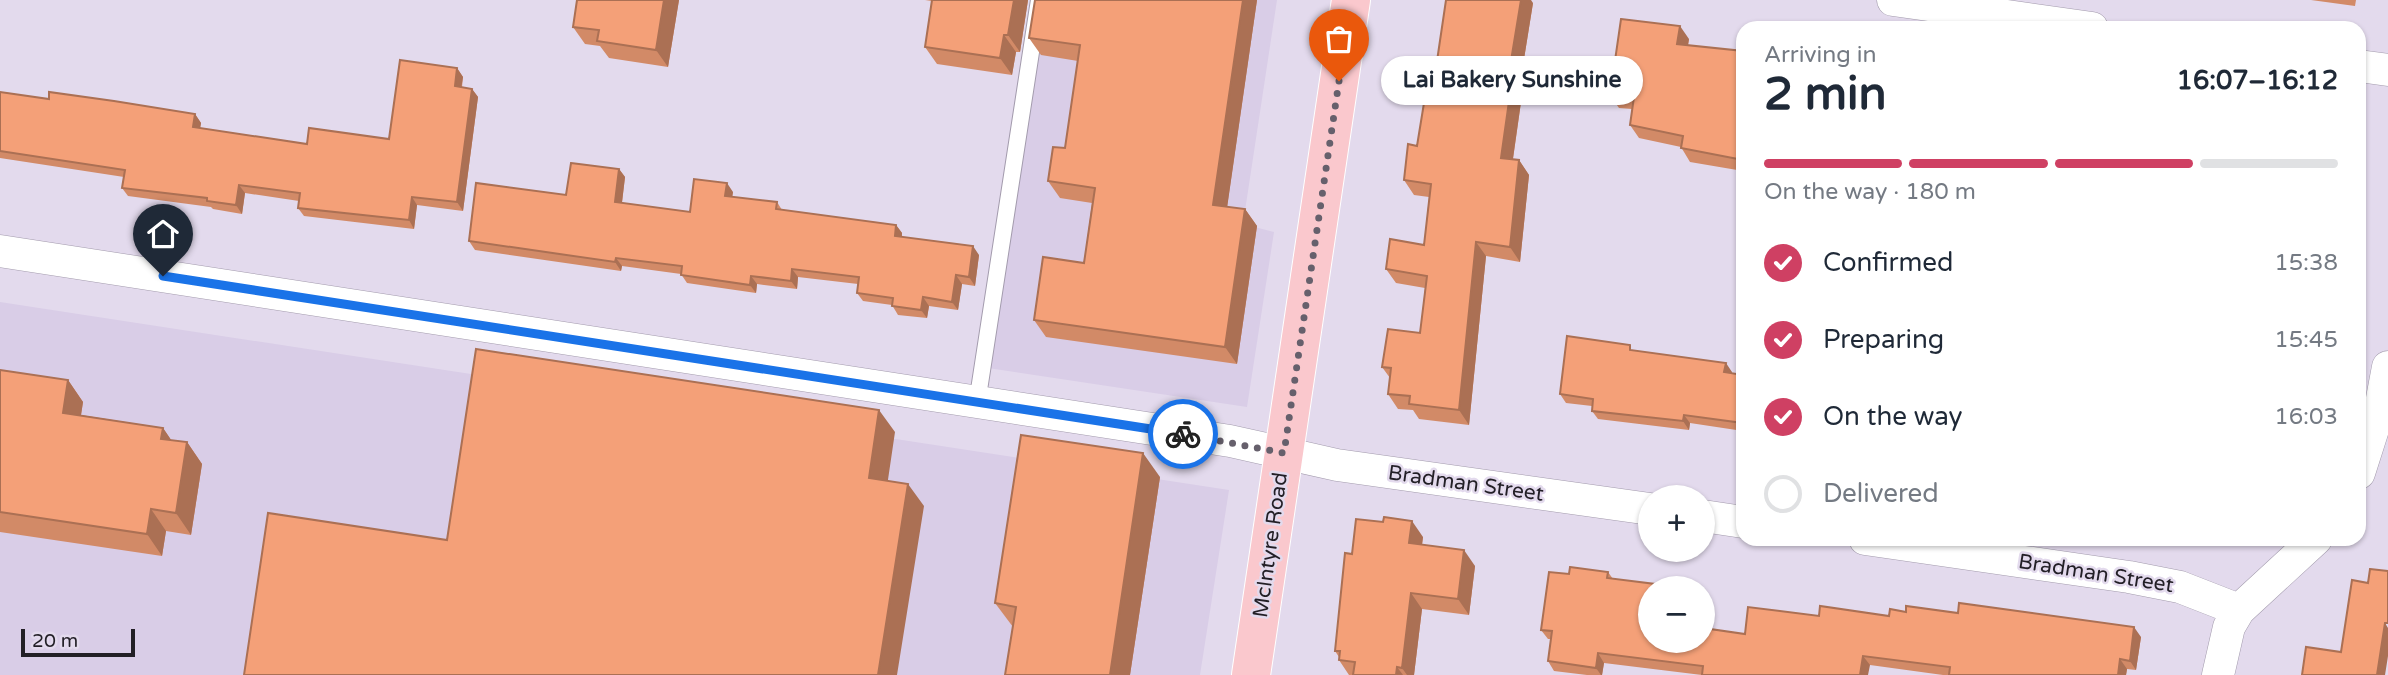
<!DOCTYPE html>
<meta charset="utf-8">
<style>
body{margin:0;font-family:"Varela Round",sans-serif;background:#f6f6f7;color:#1f2937;height:100vh;display:flex;flex-direction:column;font-size:26px;white-space:nowrap}
*{box-sizing:border-box;margin:0}
p{font-size:23px;color:#747a83}
.icon{flex:none;width:38px;height:38px;fill:none;stroke:currentColor;stroke-width:2;stroke-linecap:round;stroke-linejoin:round}
.map{position:relative;flex:1;overflow:hidden}
.side{position:absolute;left:1736px;top:21px;width:630px;height:525px;display:flex;flex-direction:column;background:#fff;border-radius:21px;box-shadow:0 2px 5px #0004}
.side>*{flex:none}
.fabs{position:absolute;left:1638px;top:485px;display:grid;gap:14px}
.fabs a{display:grid;place-items:center;width:77px;height:77px;border-radius:50%;background:#fff;box-shadow:0 2px 5px #0004;font-size:35px}
.scale{position:absolute;left:21px;bottom:18px;width:114px;box-sizing:border-box;padding-left:7px;border:4px solid #221f26;border-top:0;font-size:19px;line-height:24px;white-space:nowrap;color:#221f26;-webkit-text-stroke:5px #e3daed;paint-order:stroke}
.pin{position:absolute;display:grid;place-items:center;width:60px;height:60px;color:#fff;margin:-72px -30px;border-radius:50% 50% 50% 0;rotate:-45deg;box-shadow:0 0 7px #0007}
.pin .icon{rotate:45deg}
.courier{position:absolute;display:grid;place-items:center;width:70px;height:70px;margin:-35px;border:5px solid #1a73e8;border-radius:50%;background:#fff;color:#222;box-shadow:0 2px 9px #0007}
.bubble{position:absolute;height:49px;border-radius:24px;background:#fff;box-shadow:0 2px 5px #0004;font-size:23px;font-weight:700;line-height:49px;text-align:center}
.summary em{font-style:normal;font-weight:700}
.summary div{display:flex;flex-direction:column-reverse}
.summary{display:flex;align-items:center;justify-content:space-between;height:119px;padding:0 28px}
h1{font-size:46px;font-weight:700;line-height:52px}
.bar{display:grid;grid-template-columns:repeat(4,1fr);gap:10px 7px;align-content:center;height:84px;padding:0 28px}
.bar i{height:9px;border-radius:5px;background:#e0e1e3}
.bar .current{background:#cf4063}
.bar p{grid-column:span 4}
ol{padding:0 28px;list-style:none}
li{display:flex;align-items:center;gap:21px;height:77px}
li p{margin-inline-start:auto}
li .icon{padding:7px;border-radius:50%;background:#cf4063;color:#fff;stroke-width:4}
li:last-child{color:#747a83}
li i{width:38px;height:38px;border:4px solid #e0e1e3;border-radius:50%}
.map>svg:first-child{display:block}
</style>
<div class="map">
<svg width="2388" height="675" viewBox="0 0 2388 675">
<rect width="100%" height="100%" fill="#e3daed"/>
<path fill="#d9cde7" d="M 1046,0 L 1277,0 L 1243,224 L 1274,232 L 1247,407 L 988,368 Z
M 0,302 L 1229,490 L 1200,675 L 0,675 Z"/>
<g fill="none" stroke-linecap="round" stroke-linejoin="round">
<g stroke="#a39bad" stroke-width="18">
<path id="lane" d="M 977,403 L 1039,0"/>
</g>
<g stroke="#a39bad" stroke-width="33">
<path id="street" d="M 1893,0 L 2092,28
M 2359,66 L 2388,70
M 0,251 L 1230,441 L 1337,465 L 1650,509
M 2359,473 L 2381,404 L 2388,367
M 1703,516 L 1743,522
M 1865,539 L 2129,577 L 2180,587 L 2239,610
M 2218,675 L 2229,627 L 2239,610 L 2316,539"/>
</g>
<g stroke="#fff" stroke-width="40">
<path id="primary" d="M 1251,675 L 1351,0"/>
</g>
<use href="#lane" stroke="#fff" stroke-width="16"/>
<use href="#street" stroke="#fff" stroke-width="32"/>
<use href="#primary" stroke="#fac8cd" stroke-width="38"/>
</g>
<path fill="#d28a67" d="M 577,0 L 679,0 L 668,67 L 609,58 L 600,46 L 585,44 L 573,27 Z
M 925,0 L 1028,0 L 1020,52 L 1016,52 L 1012,75 L 937,64 L 925,47 L 932,1 Z
M 1257,0 L 1227,207 L 1245,209 L 1257,226 L 1237,364 L 1046,337 L 1034,320 L 1084,263 L 1092,203 L 1060,198 L 1048,181 L 1065,148 L 1078,61 L 1041,55 L 1029,38 Z
M 2311,0 L 2356,0 L 2355,6 Z
M 1533,3 L 1520,84 L 1523,88 L 1513,159 L 1519,160 L 1529,175 L 1520,262 L 1486,256 L 1469,425 L 1419,419 L 1413,410 L 1398,409 L 1388,394 L 1390,378 L 1382,367 L 1420,333 L 1425,288 L 1396,283 L 1386,269 L 1424,245 L 1429,197 L 1414,195 L 1404,180 L 1417,146 L 1437,61 Z
M 1689,39 L 1688,45 L 1743,51 L 1743,171 L 1690,162 L 1681,147 L 1639,138 L 1630,125 L 1632,109 L 1619,108 L 1610,95 Z
M 457,68 L 463,77 L 462,87 L 472,89 L 478,97 L 463,211 L 417,205 L 414,229 L 304,216 L 298,208 L 299,201 L 245,193 L 242,214 L 213,209 L 211,207 L 128,196 L 122,188 L 124,177 L 0,158 L 0,92 L 49,99 L 195,114 L 201,123 L 200,128 L 307,144 L 389,139 Z
M 619,169 L 625,177 L 622,203 L 690,212 L 733,192 L 732,197 L 777,202 L 782,210 L 896,225 L 902,233 L 902,237 L 979,255 L 975,286 L 962,284 L 958,310 L 929,306 L 927,318 L 898,315 L 892,305 L 863,301 L 857,293 L 858,284 L 798,277 L 797,289 L 757,284 L 756,293 L 687,283 L 681,274 L 622,266 L 621,271 L 475,250 L 469,241 L 566,195 Z
M 1635,351 L 1732,372 L 1731,373 L 1743,375 L 1743,431 L 1690,423 L 1689,430 L 1598,419 L 1592,411 L 1592,406 L 1566,403 L 1560,394 Z
M 0,370 L 68,380 L 83,402 L 81,415 L 163,428 L 171,440 L 187,442 L 202,464 L 191,535 L 166,531 L 162,556 L 0,532 Z
M 1160,477 L 1130,675 L 1005,675 L 1013,627 L 995,603 Z
M 1423,537 L 1422,545 L 1475,566 L 1469,615 L 1422,609 L 1414,675 L 1349,675 L 1339,660 L 1339,657 L 1335,651 L 1352,554 Z
M 1608,572 L 1613,579 L 1655,584 L 1658,588 L 1650,588 L 1650,640 L 1745,634 L 1819,616 L 1889,616 L 1906,612 L 2141,637 L 2136,670 L 2127,669 L 2126,675 L 1943,675 L 1870,665 L 1702,675 L 1604,663 L 1602,675 L 1587,675 L 1554,671 L 1548,661 L 1551,639 L 1548,639 L 1541,630 Z"/>
<path fill="#ab7054" d="M 664,0 L 679,0 L 668,67 L 656,50 Z
M 1014,0 L 1028,0 L 1020,52 L 1008,35 Z
M 1243,0 L 1257,0 L 1225,222 L 1213,205 Z
M 1521,0 L 1531,0 L 1533,3 L 1520,84 L 1523,88 L 1511,172 L 1501,158 L 1509,73 Z
M 1680,26 L 1689,39 L 1686,57 L 1677,44 Z
M 1004,35 L 1016,52 L 1012,75 L 1000,58 Z
M 457,68 L 463,77 L 460,95 L 455,86 Z
M 472,89 L 478,97 L 463,211 L 457,202 Z
M 195,114 L 201,123 L 199,135 L 193,127 Z
M 1519,160 L 1529,175 L 1520,262 L 1510,247 Z
M 619,169 L 625,177 L 621,210 L 615,202 Z
M 727,183 L 733,192 L 731,204 L 725,196 Z
M 239,185 L 245,193 L 242,214 L 236,205 Z
M 412,197 L 417,205 L 414,229 L 409,220 Z
M 1245,209 L 1257,226 L 1237,364 L 1225,347 Z
M 896,225 L 902,233 L 901,245 L 895,236 Z
M 1476,242 L 1486,256 L 1469,425 L 1459,410 Z
M 973,246 L 979,255 L 975,286 L 969,277 Z
M 616,258 L 622,266 L 621,271 L 615,262 Z
M 792,269 L 798,277 L 797,289 L 791,281 Z
M 956,275 L 962,284 L 958,310 L 952,302 Z
M 751,276 L 757,284 L 756,293 L 750,285 Z
M 923,297 L 929,306 L 927,318 L 921,310 Z
M 1726,363 L 1732,372 L 1730,381 L 1724,372 Z
M 68,380 L 83,402 L 78,434 L 63,413 Z
M 879,410 L 895,432 L 885,500 L 869,478 Z
M 1684,415 L 1690,423 L 1689,430 L 1683,421 Z
M 163,428 L 178,450 L 161,439 Z
M 187,442 L 202,464 L 191,535 L 176,513 Z
M 1143,453 L 1160,477 L 1130,675 L 1110,675 Z
M 908,484 L 924,506 L 897,675 L 878,675 Z
M 151,509 L 166,531 L 162,556 L 147,534 Z
M 1412,521 L 1423,537 L 1420,559 L 1409,543 Z
M 1464,550 L 1475,566 L 1469,615 L 1458,599 Z
M 1411,593 L 1422,609 L 1414,675 L 1407,675 L 1402,668 Z
M 2385,623 L 2388,628 L 2388,656 L 2385,675 L 2377,675 Z
M 2134,627 L 2141,637 L 2136,670 L 2130,661 Z
M 1598,653 L 1604,663 L 1602,675 L 1601,675 L 1596,668 Z
M 1863,656 L 1870,665 L 1868,675 L 1860,675 Z
M 2120,659 L 2127,669 L 2126,675 L 2118,675 Z
M 1397,667 L 1403,675 L 1396,675 Z"/>
<path fill="#f4a078" stroke="#ab7054" stroke-width="2" d="M 577,0 L 664,0 L 656,50 L 597,41 L 599,30 L 573,27 Z
M 932,0 L 1014,0 L 1008,35 L 1004,35 L 1000,58 L 925,47 Z
M 1035,0 L 1243,0 L 1213,205 L 1245,209 L 1225,347 L 1034,320 L 1043,257 L 1084,263 L 1095,188 L 1048,181 L 1053,147 L 1065,148 L 1080,45 L 1029,38 Z
M 1446,0 L 1521,0 L 1509,73 L 1513,73 L 1501,158 L 1519,160 L 1510,247 L 1476,242 L 1459,410 L 1409,404 L 1410,396 L 1388,394 L 1391,368 L 1382,367 L 1388,329 L 1420,333 L 1427,276 L 1386,269 L 1390,239 L 1424,245 L 1431,184 L 1404,180 L 1408,144 L 1417,146 L 1431,60 L 1437,61 Z
M 1621,19 L 1680,26 L 1677,44 L 1743,51 L 1743,160 L 1681,148 L 1683,136 L 1630,125 L 1634,97 L 1610,95 Z
M 400,60 L 457,68 L 455,86 L 472,89 L 457,202 L 412,197 L 409,220 L 298,208 L 300,193 L 239,185 L 236,205 L 207,201 L 207,198 L 122,188 L 125,170 L 0,151 L 0,92 L 49,99 L 49,92 L 114,101 L 195,114 L 193,127 L 307,144 L 309,128 L 389,139 Z
M 571,163 L 619,169 L 615,202 L 690,212 L 694,179 L 727,183 L 725,196 L 777,202 L 776,209 L 896,225 L 895,236 L 973,246 L 969,277 L 956,275 L 952,302 L 923,297 L 921,310 L 892,306 L 893,298 L 857,293 L 859,277 L 792,269 L 791,281 L 751,276 L 750,285 L 681,275 L 682,266 L 616,258 L 615,262 L 469,241 L 476,183 L 566,195 Z
M 1567,336 L 1630,345 L 1630,350 L 1726,363 L 1724,372 L 1743,375 L 1743,423 L 1684,415 L 1683,421 L 1592,411 L 1593,399 L 1560,394 Z
M 476,349 L 879,410 L 869,478 L 908,484 L 878,675 L 244,675 L 268,513 L 447,540 Z
M 0,370 L 68,380 L 63,413 L 163,428 L 161,439 L 187,442 L 176,513 L 151,509 L 147,534 L 0,512 Z
M 1021,435 L 1143,453 L 1110,675 L 1005,675 L 1016,607 L 995,603 Z
M 1384,517 L 1412,521 L 1409,543 L 1464,550 L 1458,599 L 1411,593 L 1402,668 L 1397,667 L 1396,675 L 1353,675 L 1355,662 L 1339,660 L 1340,651 L 1335,651 L 1345,553 L 1352,554 L 1356,519 L 1383,522 Z
M 1570,567 L 1608,572 L 1607,578 L 1655,584 L 1655,588 L 1650,588 L 1650,640 L 1703,640 L 1703,628 L 1745,634 L 1748,607 L 1819,616 L 1820,606 L 1889,616 L 1890,609 L 1906,612 L 1906,606 L 1958,613 L 1959,603 L 2134,627 L 2130,661 L 2120,659 L 2118,675 L 1949,675 L 1950,667 L 1863,656 L 1860,675 L 1702,675 L 1703,666 L 1598,653 L 1596,668 L 1548,661 L 1552,631 L 1541,630 L 1549,572 L 1569,574 Z
M 2370,569 L 2388,571 L 2388,623 L 2385,623 L 2377,675 L 2302,675 L 2306,647 L 2341,652 L 2352,580 L 2368,583 Z"/>
<g fill="none" stroke-linecap="round" stroke-linejoin="round">
<path stroke="#66606c" stroke-width="7" stroke-dasharray="0 12.6" d="M 1183,434 L 1284,453 L 1339,81"/>
<path stroke="#1a73e8" stroke-width="9" d="M 163,276 L 1183,434"/>
</g>
<g text-anchor="middle" stroke-width="5" stroke-linejoin="round" paint-order="stroke">
<g font-size="21" fill="#221f26" stroke="#e3daed">
<text transform="translate(1466 483) rotate(8)" y="7">Bradman Street</text>
<text transform="translate(1270 545) rotate(-82)" y="7">McIntyre Road</text>
<text transform="translate(2096 573) rotate(9)" y="7">Bradman Street</text>
</g>
</g>
</svg>
<div class="fabs">
<a>+</a>
<a>−</a>
</div>
<div class="scale">20 m</div>
<div class="pin" style="left:1339px;top:81px;background:#ea580c"><svg class="icon" aria-label="bag" viewBox="0 0 24 24"><path d="M5 8h14l-1 12H6zM9 8a3 3 0 0 1 6 0"/></svg></div>
<div class="pin" style="left:163px;top:276px;background:#1f2937"><svg class="icon" aria-label="home" viewBox="0 0 24 24"><path d="M3 11l9-7 9 7M6 9v11h12V9"/></svg></div>
<div class="courier" style="left:1183px;top:434px"><svg class="icon" aria-label="bike" viewBox="0 0 24 24"><circle cx="6" cy="16" r="4"/><circle cx="18" cy="16" r="4"/><path d="M6 16l4-8h5l3 8M10 8l3 8H6M13 5h3"/></svg></div>
<div class="bubble" style="left:1381px;top:56px;width:262px">Lai Bakery Sunshine</div>
<section class="side">
<div class="summary"><div><h1>2 min</h1><p>Arriving in</p></div><em>16:07–16:12</em></div>
<div class="bar"><i class="current"></i><i class="current"></i><i class="current"></i><i></i><p>On the way · 180 m</p></div>
<ol>
<li><svg class="icon" aria-label="check" viewBox="0 0 24 24"><path d="M5 12l5 5 9-10"/></svg>Confirmed<p>15:38</p></li>
<li><svg class="icon" aria-label="check" viewBox="0 0 24 24"><path d="M5 12l5 5 9-10"/></svg>Preparing<p>15:45</p></li>
<li><svg class="icon" aria-label="check" viewBox="0 0 24 24"><path d="M5 12l5 5 9-10"/></svg>On the way<p>16:03</p></li>
<li><i></i>Delivered</li>
</ol>
</section>
</div>
